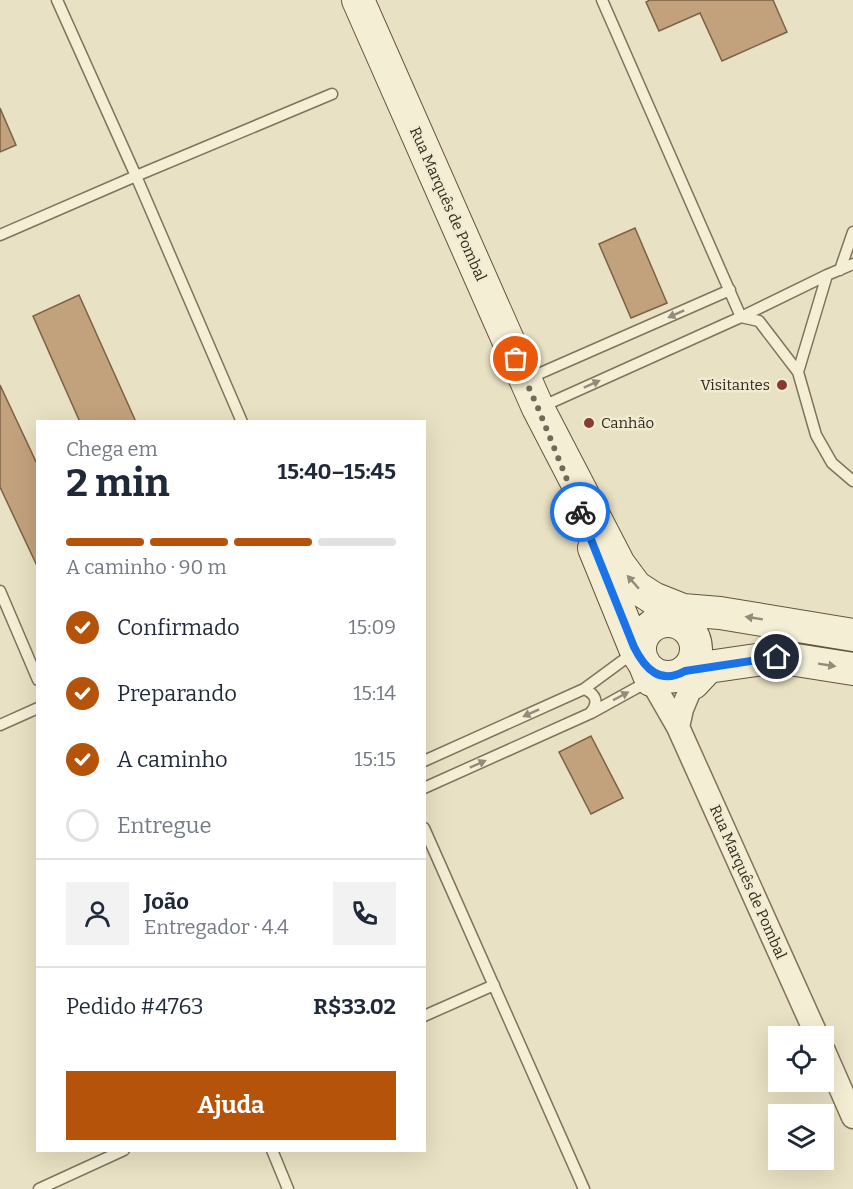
<!DOCTYPE html>
<html lang="pt">
<meta charset="utf-8">
<style>
body{margin:0;font-family:Bitter,serif;background:#f2f2f3;color:#1f2937;height:100vh;display:flex;flex-direction:column;font-size:22px;white-space:nowrap}
*{box-sizing:border-box;margin:0}
p{font-size:20px;color:#747a83}
.icon{flex:none;width:33px;height:33px;fill:none;stroke:currentColor;stroke-width:2;stroke-linecap:round;stroke-linejoin:round}
.map{position:relative;flex:1;overflow:hidden}
.panel{position:absolute;left:36px;top:420px;width:390px;height:732px;display:flex;flex-direction:column;background:#fff;border-radius:0px;box-shadow:0 6px 24px #0002}
.panel>*{flex:none}
.tools{position:absolute;left:768px;top:1026px;display:grid;gap:12px}
.tools a{display:grid;place-items:center;width:66px;height:66px;border-radius:0px;background:#fff;box-shadow:0 6px 24px #0002;font-size:30px}
.pin{position:absolute;display:grid;place-items:center;width:51px;height:51px;color:#fff;margin:-26px;border:3px solid #fff;border-radius:50%;box-shadow:0 2px 6px #0007}
.courier{position:absolute;display:grid;place-items:center;width:60px;height:60px;margin:-30px;border:4px solid #1a73e8;border-radius:50%;background:#fff;color:#222;box-shadow:0 2px 8px #0007}
.head em{font-style:normal;font-weight:700}
.head div{display:flex;flex-direction:column-reverse}
.head{display:flex;align-items:center;justify-content:space-between;height:102px;padding:0 30px}
h1{font-size:39px;font-weight:700;line-height:45px}
.bar{display:grid;grid-template-columns:repeat(4,1fr);gap:9px 6px;align-content:center;height:72px;padding:0 30px}
.bar i{height:8px;border-radius:4px;background:#e0e1e3}
.bar .current{background:#b45309}
.bar p{grid-column:span 4}
.line{display:flex;align-items:center;gap:15px;padding:0 30px;border-top:2px solid #e0e1e3}
.line div{flex:1}
.round{display:grid;place-items:center;flex:none;width:63px;height:63px;border-radius:0px;background:#f2f2f3}
ol{padding:0 30px;list-style:none}
li{display:flex;align-items:center;gap:18px;height:66px}
li p{margin-inline-start:auto}
li .icon{padding:6px;border-radius:50%;background:#b45309;color:#fff;stroke-width:4}
li:last-child{color:#747a83}
li i{width:33px;height:33px;border:3px solid #e0e1e3;border-radius:50%}
.button{display:flex;gap:12px;margin-top:auto;padding:12px 30px}
.button a{flex:1;height:69px;border-radius:0px;background:#b45309;color:#fff;font-size:24px;font-weight:700;line-height:69px;text-align:center}
.map>svg:first-child{display:block}
</style>
<div class="map">
<svg width="853" height="1189" viewBox="0 0 853 1189">
<rect width="100%" height="100%" fill="#e8e1c3"/>
<path fill="#c2a17d" stroke="#7c6145" stroke-width="1.5" d="M 650,0 L 773,0 L 787,32 L 722,61 L 700,13 L 659,31 L 646,2 Z
M 0,108 L 16,145 L 0,152 Z
M 635,228 L 667,303 L 631,318 L 599,244 Z
M 79,295 L 136,422 L 80,422 L 33,316 Z
M 0,385 L 38,466 L 38,568 L 0,487 Z
M 591,736 L 623,798 L 591,814 L 559,752 Z"/>
<g fill="none" stroke-linecap="round" stroke-linejoin="round">
<g stroke="#80735c" stroke-width="13">
<path id="lane" d="M 602,0 L 741,317
M 0,235 L 136,176 L 57,0
M 840,270 L 853,232
M 741,317 L 759,321 L 798,372 L 816,435 L 832,463 L 853,481
M 798,372 L 827,275
M 527,379 L 730,290
M 541,407 L 741,317 L 827,275 L 853,264
M 242,422 L 136,176 L 332,94
M 0,591 L 38,680
M 584,689 C 596,694 599,702 591,712
M 0,725 L 38,708
M 424,761 L 584,689 L 633,653
M 424,788 L 591,713 L 649,681
M 424,828 L 584,1189
M 424,1016 L 494,985
M 272,1150 L 288,1189
M 39,1189 L 124,1150"/>
</g>
<g stroke="#80735c" stroke-width="25">
<path id="street" d="M 651,680 L 678,727 L 817,1036
M 678,727 L 682,709 L 693,683
M 824,1051 L 853,1117"/>
</g>
<g stroke="#62543f" stroke-width="34">
<path id="secondary" d="M 358,0 L 538,408 L 619,564 L 636,587 L 653,598 L 683,610 L 720,613 L 853,635
M 594,548 L 636,651 L 644,663 L 651,680 L 660,676
M640 649a28 28 0 1 1 56 0a28 28 0 1 1-56 0Z
M 693,683 L 708,667 L 777,657 L 853,669"/>
</g>
<use href="#lane" stroke="#f4eed5" stroke-width="10"/>
<use href="#street" stroke="#f4eed5" stroke-width="22"/>
<use href="#secondary" stroke="#f4eed5" stroke-width="32"/>
</g>
<defs><path id="oneway-solid" d="M-6-.8H1V-3.2L6.5 0L1 3.2V.8H-6Z" transform="scale(1.5)"/></defs>
<g fill="#938c7a">
<use href="#oneway-solid" transform="translate(676 314) rotate(156)"/>
<use href="#oneway-solid" transform="translate(592 384) rotate(-24)"/>
<use href="#oneway-solid" transform="translate(633 582) rotate(-131)"/>
<use href="#oneway-solid" transform="translate(754 618) rotate(-171)"/>
<use href="#oneway-solid" transform="translate(827 665) rotate(9)"/>
<use href="#oneway-solid" transform="translate(621 696) rotate(-28)"/>
<use href="#oneway-solid" transform="translate(531 713) rotate(156)"/>
<use href="#oneway-solid" transform="translate(478 764) rotate(-24)"/>
</g>
<g fill="none" stroke-linecap="round" stroke-linejoin="round">
<path stroke="#726a58" stroke-width="6" stroke-dasharray="0 10.8" d="M 516,359 L 538,408 L 580,512"/>
<path stroke="#1a73e8" stroke-width="8" d="M 580,512 L 634,647 C 645,669 660,685 685,671 L 777,657"/>
</g>
<g fill="#873c33" stroke="#f0ebd1" stroke-width="2">
<circle cx="782" cy="385" r="6"/>
<circle cx="589" cy="423" r="6"/>
</g>
<g text-anchor="middle" stroke-width="5" stroke-linejoin="round" paint-order="stroke">
<g font-size="15" fill="#322a1e" stroke="#f0ebd1">
<text transform="translate(448 204) rotate(66)" y="5">Rua Marquês de Pombal</text>
<text transform="translate(748 882) rotate(66)" y="5">Rua Marquês de Pombal</text>
</g>
<g font-size="15" fill="#322a1e" stroke="#f0ebd1" text-anchor="end">
<text x="770" y="390">Visitantes</text>
<text x="601" y="428" text-anchor="start">Canhão</text>
</g>
</g>
</svg>
<div class="tools">
<a><svg class="icon" aria-label="locate" viewBox="0 0 24 24"><circle cx="12" cy="12" r="6"/><path d="M12 2v4M12 18v4M2 12h4M18 12h4"/></svg></a>
<a><svg class="icon" aria-label="layers" viewBox="0 0 24 24"><path d="M12 4l9 5-9 5-9-5zM3 14l9 5 9-5"/></svg></a>
</div>
<div class="pin" style="left:516px;top:359px;background:#ea580c"><svg class="icon" aria-label="bag" viewBox="0 0 24 24"><path d="M5 8h14l-1 12H6zM9 8a3 3 0 0 1 6 0"/></svg></div>
<div class="pin" style="left:777px;top:657px;background:#1f2937"><svg class="icon" aria-label="home" viewBox="0 0 24 24"><path d="M3 11l9-7 9 7M6 9v11h12V9"/></svg></div>
<div class="courier" style="left:580px;top:512px"><svg class="icon" aria-label="bike" viewBox="0 0 24 24"><circle cx="6" cy="16" r="4"/><circle cx="18" cy="16" r="4"/><path d="M6 16l4-8h5l3 8M10 8l3 8H6M13 5h3"/></svg></div>
<section class="panel">
<div class="head"><div><h1>2 min</h1><p>Chega em</p></div><em>15:40–15:45</em></div>
<div class="bar"><i class="current"></i><i class="current"></i><i class="current"></i><i></i><p>A caminho · 90 m</p></div>
<ol>
<li><svg class="icon" aria-label="check" viewBox="0 0 24 24"><path d="M5 12l5 5 9-10"/></svg>Confirmado<p>15:09</p></li>
<li><svg class="icon" aria-label="check" viewBox="0 0 24 24"><path d="M5 12l5 5 9-10"/></svg>Preparando<p>15:14</p></li>
<li><svg class="icon" aria-label="check" viewBox="0 0 24 24"><path d="M5 12l5 5 9-10"/></svg>A caminho<p>15:15</p></li>
<li><i></i>Entregue</li>
</ol>
<div class="line" style="height:108px"><a class="round"><svg class="icon" aria-label="person" viewBox="0 0 24 24"><circle cx="12" cy="8" r="4"/><path d="M4 21q1-7 8-7t8 7"/></svg></a><div><b>João</b><p>Entregador · 4.4</p></div><a class="round"><svg class="icon" aria-label="phone" viewBox="0 0 24 24"><path d="M5 4h4l2 5-3 2q2 4 5 5l2-3 5 2v4C11 20 4 13 5 4z"/></svg></a></div>
<div class="line" style="height:78px"><div>Pedido #4763</div><b>R$33.02</b></div>
<div class="button"><a>Ajuda</a></div>
</section>
</div>
